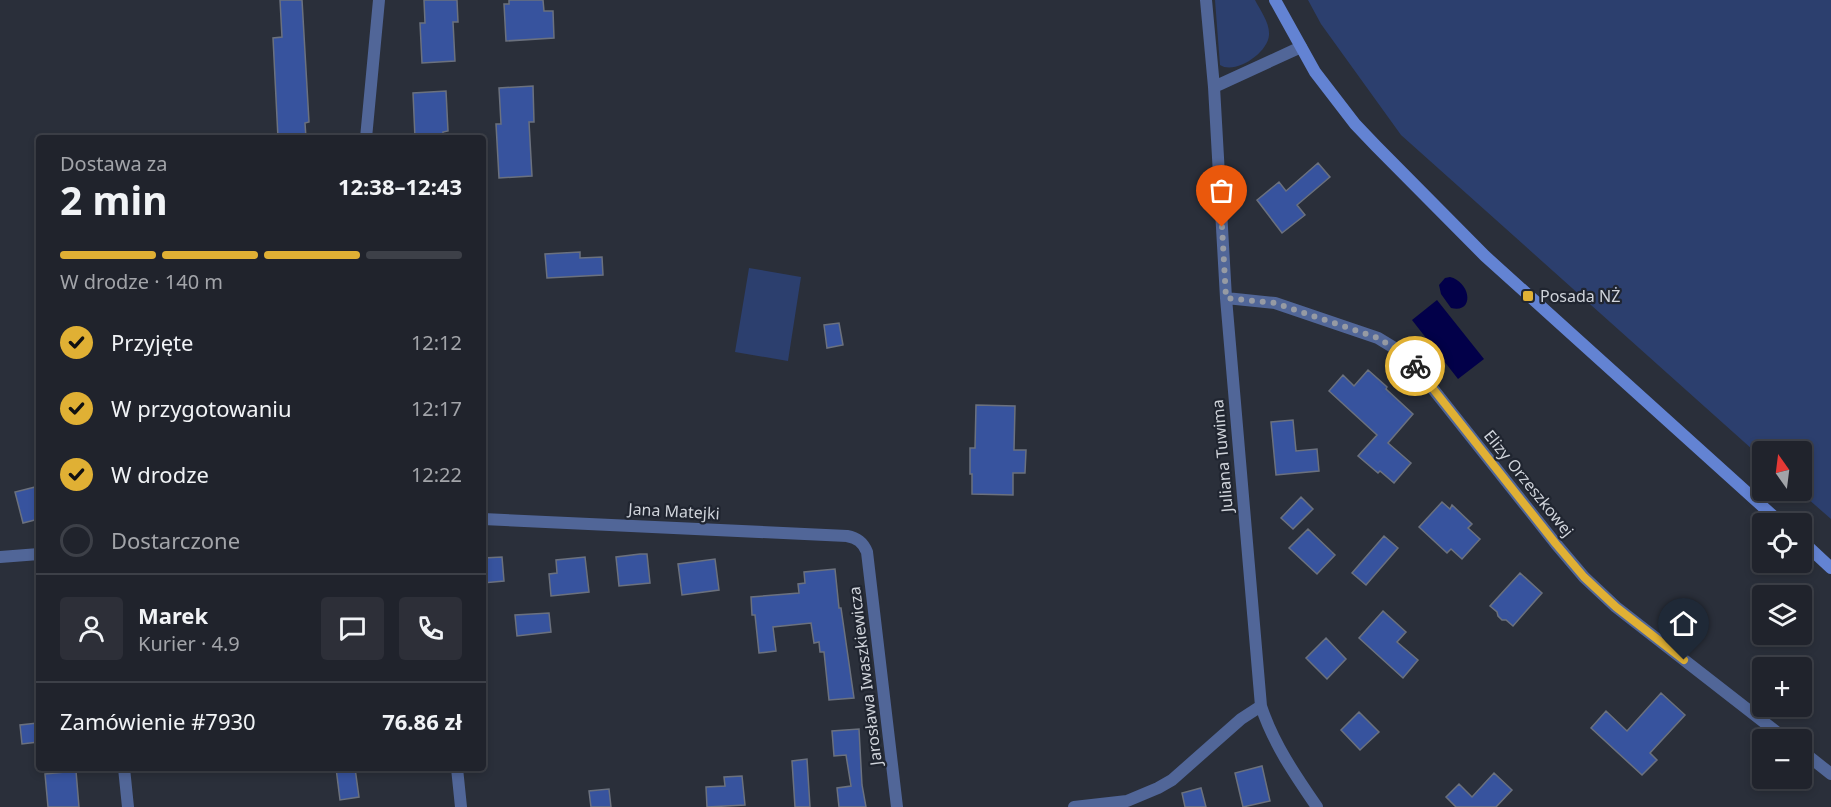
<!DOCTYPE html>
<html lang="pl">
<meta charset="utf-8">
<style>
body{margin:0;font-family:"Noto Sans",sans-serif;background:#2d2f38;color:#f1f3f6;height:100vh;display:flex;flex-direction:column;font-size:22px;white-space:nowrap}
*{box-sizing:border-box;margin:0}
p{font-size:20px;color:#a2a4a9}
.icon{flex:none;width:33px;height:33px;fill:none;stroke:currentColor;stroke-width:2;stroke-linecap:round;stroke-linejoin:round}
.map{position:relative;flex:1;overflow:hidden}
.panel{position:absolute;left:36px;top:135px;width:450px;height:636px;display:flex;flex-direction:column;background:#20232c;border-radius:6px;box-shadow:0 3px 9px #0003,0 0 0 2px #3d4048}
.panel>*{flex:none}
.needle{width:39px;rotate:346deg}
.fabs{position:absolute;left:1752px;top:441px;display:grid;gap:12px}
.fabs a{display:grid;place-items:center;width:60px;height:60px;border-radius:6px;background:#20232c;box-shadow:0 3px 9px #0003,0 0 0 2px #3d4048;font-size:30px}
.pin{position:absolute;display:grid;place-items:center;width:51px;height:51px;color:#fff;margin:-62px -26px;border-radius:50% 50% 50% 0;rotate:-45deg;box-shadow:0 0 6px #0007}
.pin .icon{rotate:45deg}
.courier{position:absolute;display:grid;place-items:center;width:60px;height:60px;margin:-30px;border:4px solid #e0b034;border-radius:50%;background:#fff;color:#222;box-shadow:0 2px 8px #0007}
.summary em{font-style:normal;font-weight:700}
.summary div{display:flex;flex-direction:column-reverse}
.summary{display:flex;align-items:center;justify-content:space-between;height:102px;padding:0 24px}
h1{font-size:39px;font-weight:700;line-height:45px}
.bar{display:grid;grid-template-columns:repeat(4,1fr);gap:9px 6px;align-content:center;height:72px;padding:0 24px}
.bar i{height:8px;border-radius:4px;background:#3d4048}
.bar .active{background:#e0b034}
.bar p{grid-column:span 4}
.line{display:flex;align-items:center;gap:15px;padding:0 24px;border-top:2px solid #3d4048}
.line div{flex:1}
.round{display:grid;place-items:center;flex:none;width:63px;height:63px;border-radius:6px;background:#2d2f38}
ol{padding:0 24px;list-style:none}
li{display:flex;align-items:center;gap:18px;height:66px}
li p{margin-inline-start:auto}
li .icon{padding:6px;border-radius:50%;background:#e0b034;color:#111;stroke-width:4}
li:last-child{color:#a2a4a9}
li i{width:33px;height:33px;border:3px solid #3d4048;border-radius:50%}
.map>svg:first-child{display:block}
</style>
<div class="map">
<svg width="1831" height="807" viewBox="0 0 1831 807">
<rect width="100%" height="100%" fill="#2a2f3a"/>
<path fill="#2c3f6e" d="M 1215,0 L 1255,0 C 1260,10 1270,23 1269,35 C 1268,53 1235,75 1220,65 Z
M 1308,0 L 1831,0 L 1831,519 L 1799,491 L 1802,490 L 1802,452 L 1762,452 L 1762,458 L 1401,135 L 1321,24 Z
M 749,268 L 801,277 L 788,361 L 735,352 Z"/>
<path fill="#020049" d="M 1450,277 C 1471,282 1475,314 1451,308 L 1441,294 L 1439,285 L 1445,278 Z
M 1437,300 L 1484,359 L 1458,379 L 1412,320 Z"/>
<path fill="#37539e" stroke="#6b717e" stroke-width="1.5" d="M 280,0 L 302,0 L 309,122 L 305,123 L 306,138 L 278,138 L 273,38 L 282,37 Z
M 424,0 L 457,0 L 458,22 L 453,22 L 455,61 L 422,63 L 420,23 L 425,23 Z
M 509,0 L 543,0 L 544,11 L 553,11 L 554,38 L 506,41 L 504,4 L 509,4 Z
M 533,86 L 534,122 L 529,122 L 532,176 L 499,178 L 496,124 L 501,124 L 499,88 Z
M 446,91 L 448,131 L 443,132 L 443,138 L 415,138 L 413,93 Z
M 1318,163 L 1330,177 L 1297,205 L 1305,215 L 1282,233 L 1257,200 L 1279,182 L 1286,191 Z
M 580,252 L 580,258 L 602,257 L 603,275 L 547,278 L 545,254 Z
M 839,323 L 843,345 L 827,348 L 824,325 Z
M 1368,370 L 1387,387 L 1386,389 L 1413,414 L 1388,443 L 1411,463 L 1394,483 L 1380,471 L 1378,473 L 1358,456 L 1377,435 L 1329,391 L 1343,375 L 1354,386 Z
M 976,405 L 1015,406 L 1014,450 L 1026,450 L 1025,473 L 1013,473 L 1013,495 L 972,494 L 972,474 L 970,474 L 970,448 L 975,448 Z
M 1293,420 L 1296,451 L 1317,449 L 1319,471 L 1276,475 L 1271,422 Z
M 39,486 L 39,519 L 23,523 L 15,492 Z
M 1301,497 L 1313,509 L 1293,529 L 1281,518 Z
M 1442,502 L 1450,509 L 1452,505 L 1472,524 L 1468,528 L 1480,539 L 1462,559 L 1451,549 L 1447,553 L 1419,527 Z
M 1308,529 L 1335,555 L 1317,574 L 1289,548 Z
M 1384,536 L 1398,548 L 1366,585 L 1352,573 Z
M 640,554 L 647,554 L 650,583 L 619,586 L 616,557 Z
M 502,557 L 504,581 L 483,583 L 483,558 Z
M 585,557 L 589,592 L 551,596 L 549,574 L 557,573 L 556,560 Z
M 715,559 L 719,590 L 682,595 L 678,564 Z
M 835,569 L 839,608 L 841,608 L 854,698 L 829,700 L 824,652 L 820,652 L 819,642 L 814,643 L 811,623 L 773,627 L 776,651 L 759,653 L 755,615 L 752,615 L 751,597 L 799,593 L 798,584 L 805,583 L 804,572 Z
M 1520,573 L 1542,593 L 1513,626 L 1506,620 L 1502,620 L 1498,616 L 1497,612 L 1490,606 Z
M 1383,611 L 1406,632 L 1397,642 L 1418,660 L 1403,678 L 1359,638 Z
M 549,613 L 551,632 L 517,636 L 515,615 Z
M 1326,638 L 1346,659 L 1327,679 L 1306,658 Z
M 1661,693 L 1685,715 L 1650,753 L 1657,760 L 1642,775 L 1591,728 L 1606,711 L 1627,731 Z
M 1359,712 L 1379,732 L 1360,750 L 1341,730 Z
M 37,723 L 38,742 L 22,744 L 20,725 Z
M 859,729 L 862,785 L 866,807 L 839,807 L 837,788 L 851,786 L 846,755 L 834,756 L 832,731 Z
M 807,759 L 810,807 L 795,807 L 792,761 Z
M 1262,766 L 1270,801 L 1243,807 L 1235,773 Z
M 336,768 L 355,768 L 359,797 L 340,800 Z
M 76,771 L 79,807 L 48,807 L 45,774 Z
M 1494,773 L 1512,790 L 1496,807 L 1456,807 L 1446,797 L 1459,784 L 1472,797 Z
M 742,776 L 745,805 L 707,807 L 706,787 L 725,786 L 724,777 Z
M 1201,788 L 1206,807 L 1185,807 L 1182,793 Z
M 609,789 L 611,807 L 591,807 L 589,791 Z"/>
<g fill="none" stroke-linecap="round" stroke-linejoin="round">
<path stroke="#516698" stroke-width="12" d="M 1206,0 L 1214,87 L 1226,298 L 1261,706 C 1273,743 1295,775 1317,807
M 1214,87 L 1301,47
M 366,138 L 379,0
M 1226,298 L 1275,303 L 1378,338 L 1401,352 L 1414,365 L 1556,544 L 1584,577 L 1616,607 L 1787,740
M 483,519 L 847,536 C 857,538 863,542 867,552 L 897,807
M 0,557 L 39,554
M 1802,751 L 1831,774
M 124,768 L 128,807
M 457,768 L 461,807
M 1074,807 L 1127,801 L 1158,788 L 1172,780 L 1241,719 L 1261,706"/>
<path stroke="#6383d3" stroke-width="12" d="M 1275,0 L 1315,72 L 1355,124 L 1376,146 L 1485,256 L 1782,524
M 1802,541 L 1831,568"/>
</g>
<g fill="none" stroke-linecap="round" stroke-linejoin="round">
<path stroke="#969aa3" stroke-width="6" stroke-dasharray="0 10.8" d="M 1222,227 L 1226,298 L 1275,303 L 1378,338 L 1401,352 L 1415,366"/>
<path stroke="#e0b034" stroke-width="8" d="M 1415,366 L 1556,544 L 1584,577 L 1616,607 L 1684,660"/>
</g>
<rect fill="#e0b034" stroke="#202530" stroke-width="2" x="1522" y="290" width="12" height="12" rx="3"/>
<g text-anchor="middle" stroke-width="4.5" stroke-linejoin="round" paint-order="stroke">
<g font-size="16" fill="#d0d4db" stroke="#202530" text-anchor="start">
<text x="1540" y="302">Posada NŻ</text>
</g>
<g font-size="16" fill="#d0d4db" stroke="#202530">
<text transform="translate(1222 456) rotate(-95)" y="6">Juliana Tuwima</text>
<text transform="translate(1529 483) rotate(51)" y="6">Elizy Orzeszkowej</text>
<text transform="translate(674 511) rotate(3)" y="6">Jana Matejki</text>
<text transform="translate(865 676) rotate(-97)" y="6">Jarosława Iwaszkiewicza</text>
</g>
</g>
</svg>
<div class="fabs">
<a><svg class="needle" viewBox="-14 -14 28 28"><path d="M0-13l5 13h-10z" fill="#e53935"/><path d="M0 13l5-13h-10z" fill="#a2a4a9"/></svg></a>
<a><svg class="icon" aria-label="locate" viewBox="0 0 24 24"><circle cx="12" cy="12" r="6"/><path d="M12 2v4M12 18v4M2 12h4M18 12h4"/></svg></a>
<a><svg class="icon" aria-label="layers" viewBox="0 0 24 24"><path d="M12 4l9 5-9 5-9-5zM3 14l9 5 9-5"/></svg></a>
<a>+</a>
<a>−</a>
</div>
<div class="pin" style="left:1222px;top:227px;background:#ea580c"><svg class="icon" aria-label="bag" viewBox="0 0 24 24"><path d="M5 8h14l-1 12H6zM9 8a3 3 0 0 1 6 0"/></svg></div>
<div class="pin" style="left:1684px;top:660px;background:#1f2937"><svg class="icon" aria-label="home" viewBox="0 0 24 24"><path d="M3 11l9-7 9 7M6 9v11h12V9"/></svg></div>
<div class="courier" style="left:1415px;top:366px"><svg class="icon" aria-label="bike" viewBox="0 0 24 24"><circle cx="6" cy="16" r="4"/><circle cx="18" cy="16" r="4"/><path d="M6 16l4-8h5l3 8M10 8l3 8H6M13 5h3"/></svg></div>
<section class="panel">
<div class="summary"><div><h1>2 min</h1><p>Dostawa za</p></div><em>12:38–12:43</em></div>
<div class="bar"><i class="active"></i><i class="active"></i><i class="active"></i><i></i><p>W drodze · 140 m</p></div>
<ol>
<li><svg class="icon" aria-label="check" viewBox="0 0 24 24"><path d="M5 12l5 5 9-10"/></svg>Przyjęte<p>12:12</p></li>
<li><svg class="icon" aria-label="check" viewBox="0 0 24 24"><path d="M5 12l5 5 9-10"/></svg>W przygotowaniu<p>12:17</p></li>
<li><svg class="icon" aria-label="check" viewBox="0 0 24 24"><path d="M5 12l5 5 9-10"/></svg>W drodze<p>12:22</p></li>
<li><i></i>Dostarczone</li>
</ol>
<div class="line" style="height:108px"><a class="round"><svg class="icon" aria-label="person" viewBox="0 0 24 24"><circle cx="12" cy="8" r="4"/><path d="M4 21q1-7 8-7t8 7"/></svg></a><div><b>Marek</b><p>Kurier · 4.9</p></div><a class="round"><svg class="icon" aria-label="chat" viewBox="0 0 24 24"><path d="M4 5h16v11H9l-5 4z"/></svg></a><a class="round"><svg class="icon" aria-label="phone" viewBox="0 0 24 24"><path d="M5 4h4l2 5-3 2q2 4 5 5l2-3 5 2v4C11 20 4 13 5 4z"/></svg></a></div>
<div class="line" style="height:78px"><div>Zamówienie #7930</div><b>76.86 zł</b></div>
</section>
</div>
